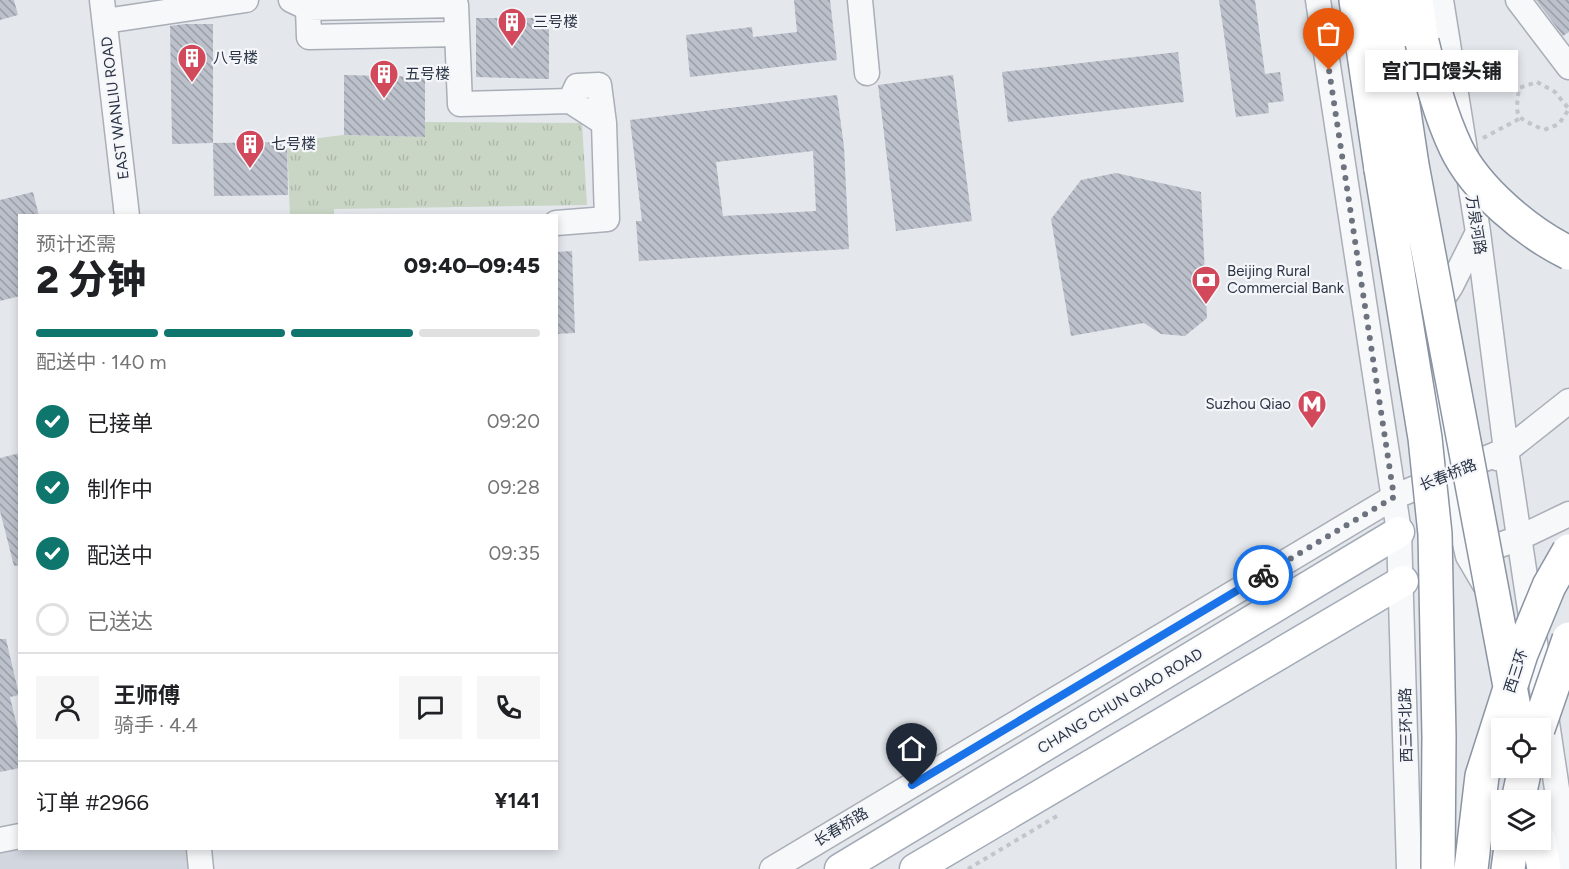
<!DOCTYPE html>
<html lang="zh">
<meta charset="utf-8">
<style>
body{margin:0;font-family:Figtree,"Noto Sans SC",sans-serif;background:#f6f6f6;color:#202124;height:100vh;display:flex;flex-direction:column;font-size:22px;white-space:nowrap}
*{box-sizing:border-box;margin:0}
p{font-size:20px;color:#757577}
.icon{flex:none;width:33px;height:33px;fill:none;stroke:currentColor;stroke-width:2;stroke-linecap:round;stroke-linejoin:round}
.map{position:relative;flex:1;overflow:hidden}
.side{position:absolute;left:18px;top:214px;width:540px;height:636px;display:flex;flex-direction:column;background:#fff;border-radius:0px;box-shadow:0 3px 9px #0003}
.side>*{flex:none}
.controls{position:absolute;left:1491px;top:718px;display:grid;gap:12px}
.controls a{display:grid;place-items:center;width:60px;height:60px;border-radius:0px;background:#fff;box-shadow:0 3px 9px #0003;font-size:30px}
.pin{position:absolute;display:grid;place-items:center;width:51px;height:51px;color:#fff;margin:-62px -26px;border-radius:50% 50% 50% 0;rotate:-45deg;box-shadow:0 0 6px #0007}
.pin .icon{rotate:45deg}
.courier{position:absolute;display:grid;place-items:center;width:60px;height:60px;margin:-30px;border:4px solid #1a73e8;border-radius:50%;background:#fff;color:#222;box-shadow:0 2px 8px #0007}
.bubble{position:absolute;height:42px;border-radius:0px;background:#fff;box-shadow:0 3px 9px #0003;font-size:20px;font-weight:800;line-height:42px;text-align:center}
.head em{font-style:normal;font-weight:800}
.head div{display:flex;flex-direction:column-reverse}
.head{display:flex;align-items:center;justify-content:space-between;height:102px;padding:0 18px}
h1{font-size:39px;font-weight:800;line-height:45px}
.bar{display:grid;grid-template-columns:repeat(4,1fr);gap:9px 6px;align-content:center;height:72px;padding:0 18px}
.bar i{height:8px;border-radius:4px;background:#e0e0e0}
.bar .active{background:#0f766e}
.bar p{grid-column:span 4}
.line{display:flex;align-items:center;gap:15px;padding:0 18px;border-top:2px solid #e0e0e0}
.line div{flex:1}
.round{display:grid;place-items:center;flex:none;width:63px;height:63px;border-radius:0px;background:#f6f6f6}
ol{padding:0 18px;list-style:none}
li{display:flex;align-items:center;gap:18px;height:66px}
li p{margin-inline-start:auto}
li .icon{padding:6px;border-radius:50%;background:#0f766e;color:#fff;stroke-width:4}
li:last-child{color:#757577}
li i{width:33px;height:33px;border:3px solid #e0e0e0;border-radius:50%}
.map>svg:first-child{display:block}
</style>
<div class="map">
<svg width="1569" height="869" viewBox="0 0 1569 869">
<defs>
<pattern id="grass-tufts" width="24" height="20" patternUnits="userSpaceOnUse" patternTransform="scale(1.5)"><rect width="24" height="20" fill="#c9d6c5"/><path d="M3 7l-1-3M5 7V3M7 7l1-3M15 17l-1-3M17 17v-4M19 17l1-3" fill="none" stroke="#adb8ab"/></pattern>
<pattern id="building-back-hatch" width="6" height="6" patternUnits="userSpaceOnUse" patternTransform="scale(1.5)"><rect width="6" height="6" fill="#bbc0ca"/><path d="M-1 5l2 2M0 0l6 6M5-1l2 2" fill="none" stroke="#989da6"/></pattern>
</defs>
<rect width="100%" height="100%" fill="#e4e7ec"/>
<path fill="#d2d6de" d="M 19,836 L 20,849 L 199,849 L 201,869 L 0,869 L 0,840 Z"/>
<path fill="url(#grass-tufts)" d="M 425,122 L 582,123 L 587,205 L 334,209 L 334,216 L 290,216 L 287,142 L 343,135 L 424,137 Z"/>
<path fill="url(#building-back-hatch)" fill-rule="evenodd" d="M 0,0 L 14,0 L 18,15 L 0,20 Z
M 794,0 L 830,0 L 837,60 L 690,77 L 686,35 L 752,27 L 753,37 L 797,32 Z
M 1219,0 L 1255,0 L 1265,74 L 1280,72 L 1284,101 L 1268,103 L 1269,113 L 1236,117 Z
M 1536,0 L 1569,0 L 1569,32 L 1563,36 Z
M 476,18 L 549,18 L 549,79 L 476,77 Z
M 185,24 L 213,24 L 213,143 L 172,144 L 170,26 Z
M 1178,52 L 1184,102 L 1008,122 L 1002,72 Z
M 344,75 L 425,77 L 425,137 L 344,135 Z
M 953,75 L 972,221 L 896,231 L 878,85 Z
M 837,95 L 844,147 L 849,249 L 639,261 L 636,221 L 642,221 L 630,120 ZM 813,151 L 816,211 L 723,216 L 716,162 Z
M 287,142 L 288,195 L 214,196 L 213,143 Z
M 1116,173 L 1201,192 L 1207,318 L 1185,336 L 1161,334 L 1144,323 L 1071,336 L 1051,219 L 1081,180 Z
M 33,192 L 39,216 L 20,216 L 20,296 L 0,301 L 0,200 Z
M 572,251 L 575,333 L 556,334 L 556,252 Z
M 20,453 L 20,565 L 14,566 L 0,511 L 0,458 Z
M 0,639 L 6,639 L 19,695 L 10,697 L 20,739 L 20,768 L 0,772 Z"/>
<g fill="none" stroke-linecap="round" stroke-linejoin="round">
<g stroke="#a9aeb7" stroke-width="27">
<path id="minor" d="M 102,0 L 127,216
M 291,0 L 308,8 L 456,5 L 460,104 L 570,101 L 604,123 L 607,219 L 556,223
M 860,0 L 867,73
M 1318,0 L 1399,532 L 1409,869
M 1441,0 L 1478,232 L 1506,450 L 1569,869
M 1518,0 L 1569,67
M 308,8 L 309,37 L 457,34
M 105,21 L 246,0
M 570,101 L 577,86 L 599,85 L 604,123
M 1478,232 L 1451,286 L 1426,324 L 1453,491 L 1468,556 L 1485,585
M 1497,458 L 1569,401
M 1470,556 L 1519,538 L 1569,514
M 0,840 L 20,836
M 199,849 L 201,869
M 772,869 L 1394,497 L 1506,450"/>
</g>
<g stroke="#a3abb8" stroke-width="33">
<path id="major" d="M 840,869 L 1399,532
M 915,869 L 1403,581"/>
</g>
<g stroke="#8b94a3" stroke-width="36">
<path id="highway" d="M 1356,0 L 1381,169
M 1387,0 L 1412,165
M 1416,0 L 1422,42
M 1518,801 L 1525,768
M 1539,840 L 1544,869
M 1508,869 L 1512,840"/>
</g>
<path stroke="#c2c5cb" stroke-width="4" stroke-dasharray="4.5 4.5" stroke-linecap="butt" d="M 1537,82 L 1555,92 L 1569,109 L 1559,124 L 1544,130 C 1515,116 1515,120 1519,88 Z
M 1483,138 L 1519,119
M 968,869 L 1057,816"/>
<use href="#minor" stroke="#f7f8fa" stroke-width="24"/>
<use href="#major" stroke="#fff" stroke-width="30"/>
<use href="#highway" stroke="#fff" stroke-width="33"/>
<g stroke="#8b94a3" stroke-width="36" stroke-linecap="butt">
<path id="highway-bridge" d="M 1422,42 C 1431,79 1440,114 1456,148 C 1476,190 1528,233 1569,253
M 1412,165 L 1518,729
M 1381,169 L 1425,438 L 1435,534 L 1439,737 L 1438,869
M 1538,729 L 1569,639
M 1471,869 L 1482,776 L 1521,654 L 1549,586 L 1569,551"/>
</g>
<use href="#highway-bridge" stroke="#fff" stroke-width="33"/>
</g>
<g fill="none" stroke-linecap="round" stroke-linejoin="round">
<path stroke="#6c737f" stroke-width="6" stroke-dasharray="0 10.8" d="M 1263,575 L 1394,497 L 1329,70"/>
<path stroke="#1a73e8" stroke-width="8" d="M 912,785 L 1263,575"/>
</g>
<defs>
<g id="building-pin" transform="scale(1.5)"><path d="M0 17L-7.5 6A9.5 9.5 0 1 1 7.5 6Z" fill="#d1495b" stroke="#f4f6f9"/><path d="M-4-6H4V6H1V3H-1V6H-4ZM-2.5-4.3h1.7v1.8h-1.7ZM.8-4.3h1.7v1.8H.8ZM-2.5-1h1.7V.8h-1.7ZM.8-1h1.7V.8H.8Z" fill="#fff"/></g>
<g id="bank-pin" transform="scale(1.5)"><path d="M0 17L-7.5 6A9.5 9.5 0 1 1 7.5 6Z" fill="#d1495b" stroke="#f4f6f9"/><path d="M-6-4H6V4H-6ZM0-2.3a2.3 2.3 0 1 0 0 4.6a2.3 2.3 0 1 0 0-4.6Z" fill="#fff"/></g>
<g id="metro-pin" transform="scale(1.5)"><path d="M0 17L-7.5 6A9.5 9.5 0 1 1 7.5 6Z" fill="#d1495b" stroke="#f4f6f9"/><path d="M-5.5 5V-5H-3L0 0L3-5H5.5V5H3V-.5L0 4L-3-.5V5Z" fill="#fff"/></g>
</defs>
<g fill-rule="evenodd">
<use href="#building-pin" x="512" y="22"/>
<use href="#building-pin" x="192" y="58"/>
<use href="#building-pin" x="384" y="74"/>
<use href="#building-pin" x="250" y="144"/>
<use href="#bank-pin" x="1206" y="280"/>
<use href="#metro-pin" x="1312" y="404"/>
</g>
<g text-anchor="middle" stroke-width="4.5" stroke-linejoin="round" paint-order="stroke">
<g font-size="15" fill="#2b3445" stroke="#f4f6f9" text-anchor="start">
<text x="533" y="27">三号楼</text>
<text x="213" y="63">八号楼</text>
<text x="405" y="79">五号楼</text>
<text x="271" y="149">七号楼</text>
<text x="1227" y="276">Beijing Rural<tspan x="1227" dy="17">Commercial Bank</tspan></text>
<text x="1291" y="409" text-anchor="end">Suzhou Qiao</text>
</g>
<g font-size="15" fill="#2b3445" stroke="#f4f6f9">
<text transform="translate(115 108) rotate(-97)" y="5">EAST WANLIU ROAD</text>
<text transform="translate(1476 225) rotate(81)" y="5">万泉河路</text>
<text transform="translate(1448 475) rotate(-22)" y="5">长春桥路</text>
<text transform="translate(1516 671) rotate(-72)" y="5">西三环</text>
<text transform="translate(1120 701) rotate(-31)" y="5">CHANG CHUN QIAO ROAD</text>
<text transform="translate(1406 725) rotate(-91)" y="5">西三环北路</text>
<text transform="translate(841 827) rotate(-31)" y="5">长春桥路</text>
</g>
</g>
</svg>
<div class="controls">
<a><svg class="icon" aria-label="locate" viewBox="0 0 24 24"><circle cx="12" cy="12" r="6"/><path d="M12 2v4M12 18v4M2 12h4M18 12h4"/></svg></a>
<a><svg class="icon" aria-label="layers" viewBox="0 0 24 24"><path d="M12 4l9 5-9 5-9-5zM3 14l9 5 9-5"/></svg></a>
</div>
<div class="pin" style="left:1329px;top:70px;background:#ea580c"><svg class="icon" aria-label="bag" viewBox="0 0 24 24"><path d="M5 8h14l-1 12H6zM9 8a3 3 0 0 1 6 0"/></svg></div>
<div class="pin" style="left:912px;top:785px;background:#1f2937"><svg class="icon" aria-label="home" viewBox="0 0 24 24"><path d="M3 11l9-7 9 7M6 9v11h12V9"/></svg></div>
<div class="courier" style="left:1263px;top:575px"><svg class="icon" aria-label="bike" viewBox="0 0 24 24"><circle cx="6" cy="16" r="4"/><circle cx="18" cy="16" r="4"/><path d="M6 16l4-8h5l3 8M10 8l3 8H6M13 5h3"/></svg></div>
<div class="bubble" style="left:1365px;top:50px;width:153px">宫门口馒头铺</div>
<section class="side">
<div class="head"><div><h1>2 分钟</h1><p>预计还需</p></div><em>09:40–09:45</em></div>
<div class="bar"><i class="active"></i><i class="active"></i><i class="active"></i><i></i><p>配送中 · 140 m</p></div>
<ol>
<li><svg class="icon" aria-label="check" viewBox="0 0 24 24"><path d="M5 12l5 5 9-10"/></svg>已接单<p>09:20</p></li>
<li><svg class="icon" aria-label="check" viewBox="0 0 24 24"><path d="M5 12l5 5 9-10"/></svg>制作中<p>09:28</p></li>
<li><svg class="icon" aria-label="check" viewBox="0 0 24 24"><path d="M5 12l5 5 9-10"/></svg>配送中<p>09:35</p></li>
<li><i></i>已送达</li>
</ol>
<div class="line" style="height:108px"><a class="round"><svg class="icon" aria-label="person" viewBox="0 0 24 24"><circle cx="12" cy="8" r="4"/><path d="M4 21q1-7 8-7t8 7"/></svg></a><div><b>王师傅</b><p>骑手 · 4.4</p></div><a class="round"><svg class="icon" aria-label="chat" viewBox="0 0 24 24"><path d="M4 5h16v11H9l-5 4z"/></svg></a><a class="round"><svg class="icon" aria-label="phone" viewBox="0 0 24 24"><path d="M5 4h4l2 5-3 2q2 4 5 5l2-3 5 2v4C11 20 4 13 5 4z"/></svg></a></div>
<div class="line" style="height:78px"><div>订单 #2966</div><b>¥141</b></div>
</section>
</div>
